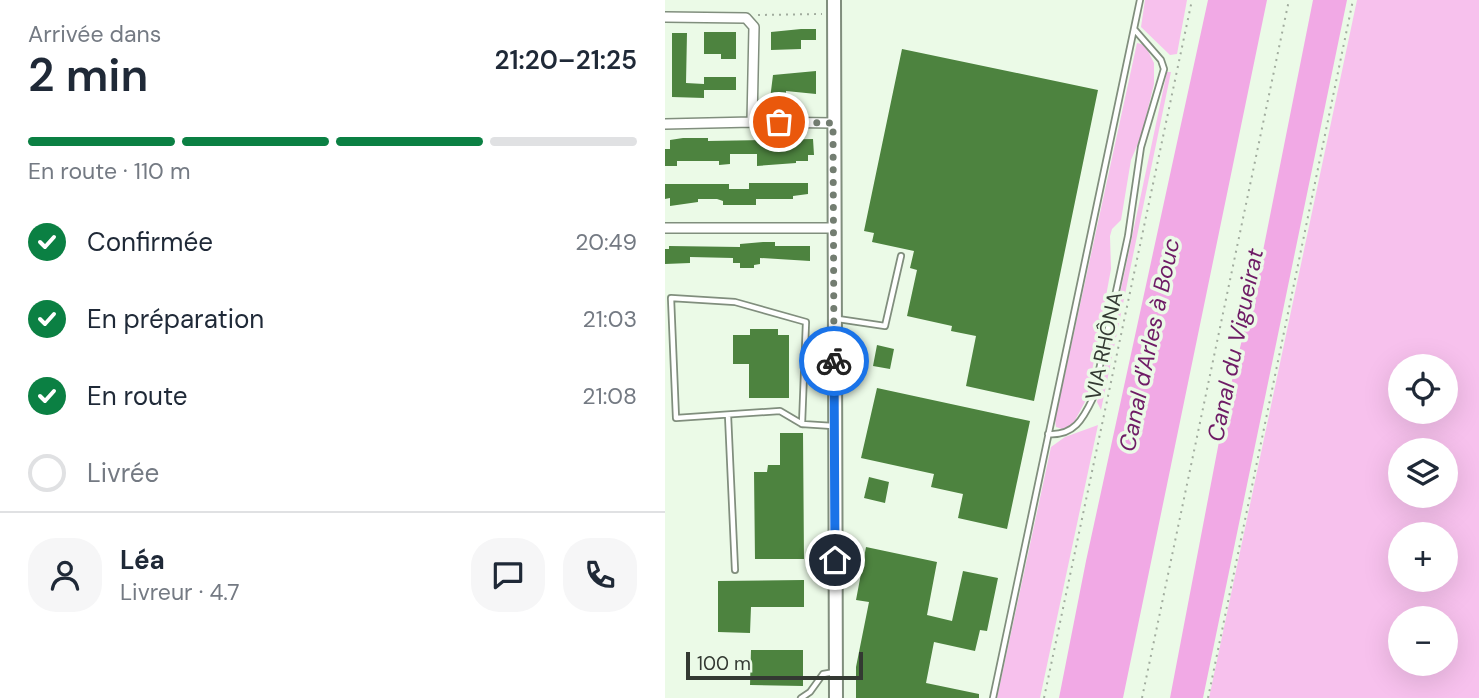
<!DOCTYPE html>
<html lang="fr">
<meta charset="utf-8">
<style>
body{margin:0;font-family:"DM Sans",sans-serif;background:#f6f6f7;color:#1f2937;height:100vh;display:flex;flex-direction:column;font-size:26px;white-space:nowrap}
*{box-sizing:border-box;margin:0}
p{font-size:23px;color:#747a83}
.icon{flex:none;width:38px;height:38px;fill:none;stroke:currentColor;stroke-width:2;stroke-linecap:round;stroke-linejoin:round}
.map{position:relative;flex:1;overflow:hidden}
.side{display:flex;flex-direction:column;background:#fff;width:665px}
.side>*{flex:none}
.fabs{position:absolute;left:723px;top:354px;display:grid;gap:14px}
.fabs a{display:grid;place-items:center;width:70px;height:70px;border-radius:50%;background:#fff;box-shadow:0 7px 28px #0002;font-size:35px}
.scale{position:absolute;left:21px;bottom:18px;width:177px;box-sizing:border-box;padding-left:7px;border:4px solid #333932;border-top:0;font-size:19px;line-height:24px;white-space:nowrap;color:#333932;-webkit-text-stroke:5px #ebfae7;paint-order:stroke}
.pin{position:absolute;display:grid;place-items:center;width:60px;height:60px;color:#fff;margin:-30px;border:4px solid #fff;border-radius:50%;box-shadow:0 2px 7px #0007}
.courier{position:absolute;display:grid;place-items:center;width:70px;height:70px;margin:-35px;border:5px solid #1a73e8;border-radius:50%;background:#fff;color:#222;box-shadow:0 2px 9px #0007}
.headline em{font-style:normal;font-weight:600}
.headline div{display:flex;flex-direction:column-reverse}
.headline{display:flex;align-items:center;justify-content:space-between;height:119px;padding:0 28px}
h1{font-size:46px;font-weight:600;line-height:52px}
.bar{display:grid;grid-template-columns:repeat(4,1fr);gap:10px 7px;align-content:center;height:84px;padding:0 28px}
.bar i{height:9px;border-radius:5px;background:#e0e1e3}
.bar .on{background:#0b8043}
.bar p{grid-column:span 4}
.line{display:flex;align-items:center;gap:18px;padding:0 28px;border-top:2px solid #e0e1e3}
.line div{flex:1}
.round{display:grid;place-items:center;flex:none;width:74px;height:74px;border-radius:28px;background:#f6f6f7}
ol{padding:0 28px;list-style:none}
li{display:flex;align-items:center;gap:21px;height:77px}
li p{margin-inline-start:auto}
li .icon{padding:7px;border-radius:50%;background:#0b8043;color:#fff;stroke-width:4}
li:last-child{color:#747a83}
li i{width:38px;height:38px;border:4px solid #e0e1e3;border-radius:50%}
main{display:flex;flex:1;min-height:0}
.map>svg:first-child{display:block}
</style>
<main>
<section class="side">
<div class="headline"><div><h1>2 min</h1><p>Arrivée dans</p></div><em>21:20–21:25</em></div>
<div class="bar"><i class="on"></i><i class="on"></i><i class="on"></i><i></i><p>En route · 110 m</p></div>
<ol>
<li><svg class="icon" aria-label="check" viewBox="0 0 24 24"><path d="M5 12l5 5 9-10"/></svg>Confirmée<p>20:49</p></li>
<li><svg class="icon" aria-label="check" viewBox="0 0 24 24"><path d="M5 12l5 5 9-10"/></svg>En préparation<p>21:03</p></li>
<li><svg class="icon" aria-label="check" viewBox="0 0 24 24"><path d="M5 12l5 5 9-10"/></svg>En route<p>21:08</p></li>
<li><i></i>Livrée</li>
</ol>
<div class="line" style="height:126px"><a class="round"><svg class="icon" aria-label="person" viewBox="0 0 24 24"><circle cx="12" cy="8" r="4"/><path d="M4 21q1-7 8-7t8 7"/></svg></a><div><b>Léa</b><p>Livreur · 4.7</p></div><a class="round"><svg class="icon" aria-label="chat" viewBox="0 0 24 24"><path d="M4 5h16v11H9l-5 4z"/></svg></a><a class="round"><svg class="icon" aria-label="phone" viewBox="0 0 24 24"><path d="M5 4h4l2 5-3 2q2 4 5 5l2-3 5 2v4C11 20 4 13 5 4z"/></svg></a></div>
</section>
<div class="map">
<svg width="814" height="698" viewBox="0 0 814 698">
<rect width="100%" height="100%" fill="#ebfae7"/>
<path fill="#f7c1ed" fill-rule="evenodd" d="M 480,0 L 522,0 L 512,54 L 505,55 L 476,27 Z
M 692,0 L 814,0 L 814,698 L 544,698 ZM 735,366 L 780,366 L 780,411 L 735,411 ZM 735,450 L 780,450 L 780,495 L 735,495 ZM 735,534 L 780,534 L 780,579 L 735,579 ZM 735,618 L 780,618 L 780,663 L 735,663 Z
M 472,43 L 480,45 L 489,63 L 489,84 L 477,134 L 466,160 L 456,220 L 447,229 L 445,236 L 446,269 L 422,398 L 407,426 L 397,429 L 391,427 L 390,420 Z
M 502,72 L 506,72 L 436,410 L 432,402 Z
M 433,425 L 375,698 L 332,698 L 386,447 L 400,437 Z"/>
<path fill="#f1a9e5" d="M 543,0 L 602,0 L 458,698 L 394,698 L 421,561 Z
M 648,0 L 682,0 L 538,698 L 505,698 L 561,405 L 595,266 Z"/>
<path fill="#4d833f" d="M 136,29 L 151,29 L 151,40 L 136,40 L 136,49 L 106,50 L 106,32 Z
M 39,32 L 71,32 L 71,59 L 56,59 L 56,54 L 39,54 Z
M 7,33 L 22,33 L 21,83 L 39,84 L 39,77 L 71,77 L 71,90 L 39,90 L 39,87 L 39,98 L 7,97 Z
M 237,49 L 433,90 L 369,401 L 301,386 L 311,336 L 286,331 L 287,326 L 242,316 L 252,270 L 245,268 L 249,251 L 207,242 L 209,233 L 199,231 Z
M 151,71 L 151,94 L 121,91 L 121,99 L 105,99 L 108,75 Z
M 18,138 L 43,138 L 43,141 L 148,139 L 149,155 L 143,155 L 143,161 L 131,161 L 131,163 L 92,166 L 92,154 L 65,154 L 65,164 L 54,165 L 54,161 L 12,161 L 12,166 L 0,166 L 0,149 L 5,149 L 5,140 Z
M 84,183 L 143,183 L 143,194 L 128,196 L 128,199 L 91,199 L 91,205 L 58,205 L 58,201 L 52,199 L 33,199 L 33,202 L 5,206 L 5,198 L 0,199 L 0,184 L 64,184 L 64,189 L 84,189 Z
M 98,242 L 110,242 L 110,246 L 145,246 L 145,261 L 95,258 L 95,264 L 89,265 L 89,268 L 75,268 L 75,263 L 68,263 L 68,258 L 25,257 L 25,263 L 0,264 L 0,249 L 4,249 L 4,246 L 75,247 L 75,244 Z
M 85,329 L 113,329 L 113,335 L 124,335 L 124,398 L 84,398 L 84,364 L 68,364 L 68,335 L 85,335 Z
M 212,345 L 229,349 L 225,369 L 208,366 Z
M 212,388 L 365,421 L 342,529 L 293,518 L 298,494 L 266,487 L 269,474 L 196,458 Z
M 115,433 L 138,433 L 139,559 L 90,559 L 89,472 L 102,472 L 103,465 L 115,465 Z
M 204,477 L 224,482 L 220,503 L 199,498 Z
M 201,547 L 272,562 L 262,615 L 287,621 L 298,571 L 333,578 L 322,631 L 315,630 L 310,651 L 269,642 L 261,683 L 314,694 L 314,698 L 191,698 L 191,667 L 204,602 L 191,600 Z
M 139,580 L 139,607 L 86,607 L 85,633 L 53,632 L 53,581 Z
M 86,650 L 138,650 L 138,686 L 85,685 Z"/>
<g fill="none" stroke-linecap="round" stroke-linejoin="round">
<g stroke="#808e7d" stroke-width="8">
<path id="lane" d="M 173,319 L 220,326 L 236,256
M 63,415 L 70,570
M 137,424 L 115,411 L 11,418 L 6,298 L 70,302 L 141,322 L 137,424 L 168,426
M 383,434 C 409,436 418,419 428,398 L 463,236 L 476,147 L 499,69 L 496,60 L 469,29
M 136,698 L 145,692 L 158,674 L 170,672
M 328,698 L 475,0"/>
</g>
<g stroke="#808e7d" stroke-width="12">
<path id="street" d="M 0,17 L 81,18 L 89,27 L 87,122 L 168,123
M 0,124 L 87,122
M 0,228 L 168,228"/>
</g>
<g stroke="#808e7d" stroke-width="16">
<path id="secondary" d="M 169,0 L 171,698"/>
</g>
<path stroke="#a1ac9e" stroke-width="2" stroke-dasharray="2 5" stroke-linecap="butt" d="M 93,15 L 157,14
M 379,698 L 527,0
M 477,698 L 624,0
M 543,698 L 688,0"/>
<use href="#lane" stroke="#fff" stroke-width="4.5"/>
<use href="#street" stroke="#fff" stroke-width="9"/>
<use href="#secondary" stroke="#fff" stroke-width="12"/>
</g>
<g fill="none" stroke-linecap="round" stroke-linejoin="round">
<path stroke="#737d71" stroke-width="7" stroke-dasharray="0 12.6" d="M 114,122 L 168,123 L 169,361"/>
<path stroke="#1a73e8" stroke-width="9" d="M 169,361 L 170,560"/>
</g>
<g text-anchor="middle" stroke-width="7" stroke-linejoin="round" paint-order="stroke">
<g font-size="21" fill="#333932" stroke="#ebfae7">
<text transform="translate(439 346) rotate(-78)" y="7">VIA RHÔNA</text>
</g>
<g font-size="23" font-style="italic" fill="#6e1b65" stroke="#ebfae7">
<text transform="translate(484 345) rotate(-78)" y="8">Canal d'Arles à Bouc</text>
<text transform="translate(570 345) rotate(-78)" y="8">Canal du Vigueirat</text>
</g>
</g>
</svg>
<div class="fabs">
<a><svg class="icon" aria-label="locate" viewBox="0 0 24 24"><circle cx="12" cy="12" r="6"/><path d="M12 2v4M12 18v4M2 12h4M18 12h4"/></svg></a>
<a><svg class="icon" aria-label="layers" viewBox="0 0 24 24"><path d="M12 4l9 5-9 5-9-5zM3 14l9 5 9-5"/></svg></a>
<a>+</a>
<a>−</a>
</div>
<div class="scale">100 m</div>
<div class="pin" style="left:114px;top:122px;background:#ea580c"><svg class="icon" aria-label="bag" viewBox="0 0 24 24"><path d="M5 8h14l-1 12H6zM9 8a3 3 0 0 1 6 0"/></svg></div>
<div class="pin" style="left:170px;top:560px;background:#1f2937"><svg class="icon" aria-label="home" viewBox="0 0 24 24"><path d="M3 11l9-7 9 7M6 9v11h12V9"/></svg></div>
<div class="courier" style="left:169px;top:361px"><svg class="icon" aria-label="bike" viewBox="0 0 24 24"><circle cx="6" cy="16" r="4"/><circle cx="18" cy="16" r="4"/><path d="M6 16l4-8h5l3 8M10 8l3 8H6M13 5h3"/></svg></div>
</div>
</main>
